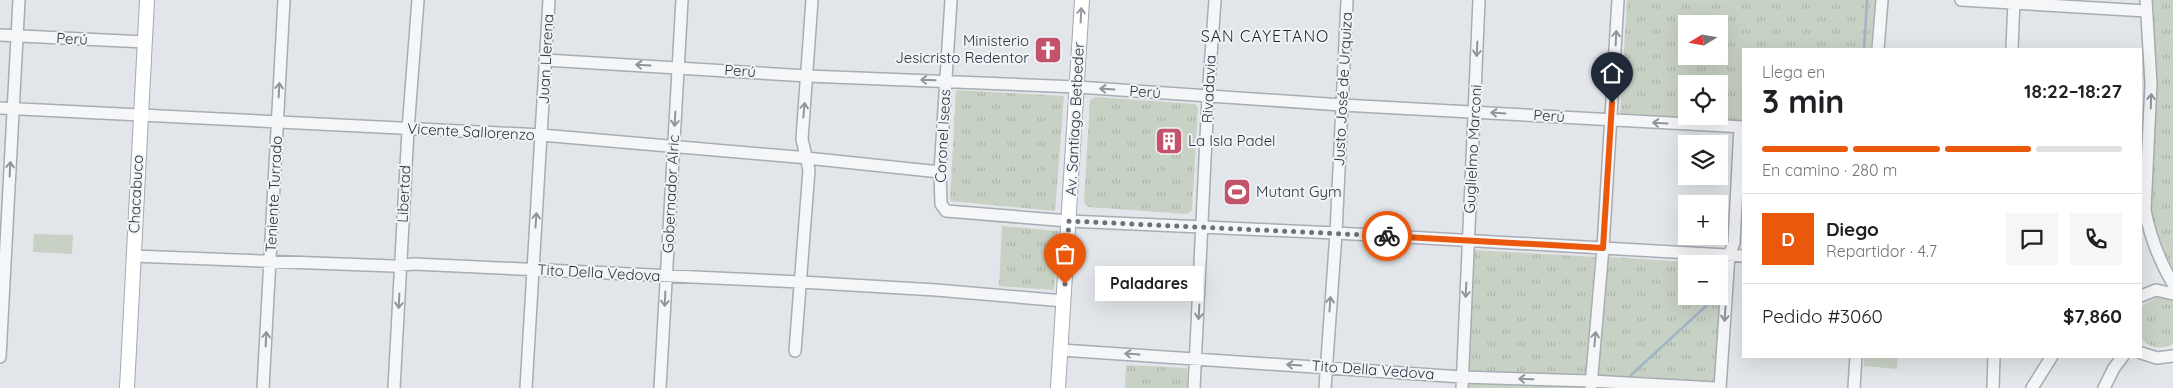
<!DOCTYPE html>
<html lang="es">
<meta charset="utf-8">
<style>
body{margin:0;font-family:Quicksand,sans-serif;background:#f6f6f6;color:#202124;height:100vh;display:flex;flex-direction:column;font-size:19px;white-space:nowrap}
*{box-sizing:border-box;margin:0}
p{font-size:16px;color:#757577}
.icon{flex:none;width:28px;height:28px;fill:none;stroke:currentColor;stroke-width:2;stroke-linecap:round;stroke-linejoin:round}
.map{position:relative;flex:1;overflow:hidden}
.sheet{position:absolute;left:1742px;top:48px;width:400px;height:310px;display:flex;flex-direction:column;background:#fff;border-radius:0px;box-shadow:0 5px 20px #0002}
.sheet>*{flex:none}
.needle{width:32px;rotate:259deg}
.controls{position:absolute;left:1678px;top:15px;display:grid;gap:10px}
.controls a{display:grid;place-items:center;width:50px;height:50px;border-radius:0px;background:#fff;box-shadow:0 5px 20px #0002;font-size:25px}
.pin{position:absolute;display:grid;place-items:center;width:42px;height:42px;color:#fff;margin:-51px -21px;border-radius:50% 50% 50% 0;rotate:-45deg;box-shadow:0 0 5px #0007}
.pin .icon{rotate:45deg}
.courier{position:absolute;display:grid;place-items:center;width:50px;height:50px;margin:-25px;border:4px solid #ea580c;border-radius:50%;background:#fff;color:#222;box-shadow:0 1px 6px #0007}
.bubble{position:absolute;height:35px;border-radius:0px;background:#fff;box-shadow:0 5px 20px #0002;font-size:16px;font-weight:800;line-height:35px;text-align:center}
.summary em{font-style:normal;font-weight:800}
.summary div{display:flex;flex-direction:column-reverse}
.summary{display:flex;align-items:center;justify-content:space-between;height:85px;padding:0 20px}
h1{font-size:32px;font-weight:800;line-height:38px}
.bar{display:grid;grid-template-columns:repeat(4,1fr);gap:8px 5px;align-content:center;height:60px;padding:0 20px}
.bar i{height:6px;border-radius:4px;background:#e0e0e0}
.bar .current{background:#ea580c}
.bar p{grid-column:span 4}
.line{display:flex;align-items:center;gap:12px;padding:0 20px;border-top:1px solid #e0e0e0}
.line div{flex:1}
.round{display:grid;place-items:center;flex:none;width:52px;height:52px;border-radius:0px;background:#f6f6f6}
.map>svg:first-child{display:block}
</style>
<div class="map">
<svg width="2173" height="388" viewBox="0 0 2173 388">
<defs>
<pattern id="grass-tufts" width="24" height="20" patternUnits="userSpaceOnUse" patternTransform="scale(1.25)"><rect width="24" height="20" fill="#c8d2c4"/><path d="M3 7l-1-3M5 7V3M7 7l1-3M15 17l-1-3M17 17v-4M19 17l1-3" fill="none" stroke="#acb5a9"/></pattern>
</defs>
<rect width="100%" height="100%" fill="#e2e5e9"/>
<path fill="url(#grass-tufts)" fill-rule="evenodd" d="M 1627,0 L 1875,0 L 1871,49 L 1744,49 L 1744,122 L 1620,114 ZM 1686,24 L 1719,24 L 1719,56 L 1686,56 ZM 1686,84 L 1719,84 L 1719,116 L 1686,116 Z
M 2152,0 L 2173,0 L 2173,270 L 2157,237 L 2150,198 L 2157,84 Z
M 956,90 L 1064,96 L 1055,211 L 950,201 Z
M 1095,97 L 1195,104 L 1198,108 L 1192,210 L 1187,214 L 1088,207 L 1084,202 L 1090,100 Z
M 1002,226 L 1058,231 L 1054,290 L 999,286 Z
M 1473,250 L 1595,257 L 1586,376 L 1467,371 Z
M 1608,257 L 1725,264 L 1717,382 L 1597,376 ZM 1686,264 L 1719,264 L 1719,296 L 1686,296 Z
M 2156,298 L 2165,298 L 2173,301 L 2173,344 C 2161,350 2151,348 2141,339 L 2141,306 Z
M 1126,365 L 1187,368 L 1187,388 L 1125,388 Z
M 1467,383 L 1585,386 L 1585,388 L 1467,388 Z"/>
<path fill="#c8d2c4" d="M 34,234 L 73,235 L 72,254 L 33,252 Z
M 1864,356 L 1898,356 L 1897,369 L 1864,366 Z"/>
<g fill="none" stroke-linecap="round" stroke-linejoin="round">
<path stroke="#a0b5c6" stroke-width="2.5" d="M 1864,49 L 1867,0
M 1631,375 L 1717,296"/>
<g stroke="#a8acb3" stroke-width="14">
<path id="minor" d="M 951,0 L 940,172 L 941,204 L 946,211 L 1069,221 L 1336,233 L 1744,256
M 1961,0 L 2146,11
M 2146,0 L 2151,84 L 2145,210 C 2150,237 2159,260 2173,284
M 0,35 L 145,42
M 1878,49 L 1882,0
M 2012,49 L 2014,0
M 545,60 L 808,76 L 1077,87 L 1342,105 L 1744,127
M 0,108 L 541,135 L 797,157 L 940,172
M 133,256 L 393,266 L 414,264 L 801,282 L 936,290 L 1064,301
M 2141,296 L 2156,290 L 2173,294
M 1061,350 L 1462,377 L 1591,381 L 1715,388
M 795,351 L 809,170 L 802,139 L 812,0
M 2141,353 L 2157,358 L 2173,356
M 0,357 L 19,0
M 1591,386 L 1603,248 L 1618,0
M 263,388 L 284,0
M 394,388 L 408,130 L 418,0
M 526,388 L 549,0
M 660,388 L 682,0
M 1194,388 L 1208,97 L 1215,0
M 1325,388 L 1336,233 L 1347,0
M 1462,388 L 1479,0
M 1720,388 L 1729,255 L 1734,243 L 1740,127
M 1854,388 L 1856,356
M 1993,388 L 1994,356
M 2032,388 L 2052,356
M 2104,388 L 2114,368 L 2123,356"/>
</g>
<g stroke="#a2aab4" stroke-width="16">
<path id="major" d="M 127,388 L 147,0
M 1058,388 L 1082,0"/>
</g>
<use href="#minor" stroke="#f4f6f8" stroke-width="11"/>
<use href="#major" stroke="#fff" stroke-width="14"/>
</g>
<defs><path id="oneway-shaft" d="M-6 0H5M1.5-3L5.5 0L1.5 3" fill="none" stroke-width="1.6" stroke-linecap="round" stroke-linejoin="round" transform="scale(1.25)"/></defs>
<use stroke="#969a9f" href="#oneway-shaft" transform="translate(1081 15) rotate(-87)"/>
<g stroke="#90959c">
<use href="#oneway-shaft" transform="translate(1616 38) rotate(-87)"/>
<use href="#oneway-shaft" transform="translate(1477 49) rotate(93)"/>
<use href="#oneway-shaft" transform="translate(643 65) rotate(-177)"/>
<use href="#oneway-shaft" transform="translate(928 80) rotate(-178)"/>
<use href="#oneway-shaft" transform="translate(1107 89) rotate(-176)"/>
<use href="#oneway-shaft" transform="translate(279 90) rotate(-87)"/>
<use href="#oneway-shaft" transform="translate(2151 101) rotate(-88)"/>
<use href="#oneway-shaft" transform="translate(804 110) rotate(-85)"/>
<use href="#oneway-shaft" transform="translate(1498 113) rotate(-176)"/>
<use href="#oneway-shaft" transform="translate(675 119) rotate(93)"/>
<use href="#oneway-shaft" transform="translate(1660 123) rotate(-177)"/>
<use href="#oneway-shaft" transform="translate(10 169) rotate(-87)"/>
<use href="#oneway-shaft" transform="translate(536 220) rotate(-86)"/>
<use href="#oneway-shaft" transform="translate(1466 290) rotate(93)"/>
<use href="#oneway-shaft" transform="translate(665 299) rotate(93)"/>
<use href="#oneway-shaft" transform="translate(399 301) rotate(93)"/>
<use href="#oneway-shaft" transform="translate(1330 304) rotate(-86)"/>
<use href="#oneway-shaft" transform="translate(1199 312) rotate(93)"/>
<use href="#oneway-shaft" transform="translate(1725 314) rotate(94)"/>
<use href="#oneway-shaft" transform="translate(266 339) rotate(-87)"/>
<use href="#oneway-shaft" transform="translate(1595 339) rotate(-85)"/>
<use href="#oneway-shaft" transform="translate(1132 354) rotate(-176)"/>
<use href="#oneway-shaft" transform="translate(1294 365) rotate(-176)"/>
<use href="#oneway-shaft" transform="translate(1526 379) rotate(-178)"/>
</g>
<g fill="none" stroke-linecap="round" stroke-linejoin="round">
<path stroke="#6c727a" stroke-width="5" stroke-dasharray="0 9" d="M 1065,284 L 1069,221 L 1387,236"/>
<path stroke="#ea580c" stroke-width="6" d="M 1387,236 L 1603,248 L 1612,103"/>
</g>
<defs>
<g id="church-square" transform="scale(1.4375)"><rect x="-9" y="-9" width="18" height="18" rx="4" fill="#c2536b" stroke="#f1f4f7"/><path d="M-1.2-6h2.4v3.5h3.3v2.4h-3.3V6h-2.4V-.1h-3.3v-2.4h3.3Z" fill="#fff"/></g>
<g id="building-square" transform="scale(1.4375)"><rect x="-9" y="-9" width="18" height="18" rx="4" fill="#c2536b" stroke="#f1f4f7"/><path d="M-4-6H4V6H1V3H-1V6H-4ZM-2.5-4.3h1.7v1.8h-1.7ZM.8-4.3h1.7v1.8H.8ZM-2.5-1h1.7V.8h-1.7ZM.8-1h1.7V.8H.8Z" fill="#fff"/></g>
<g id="stadium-square" transform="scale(1.4375)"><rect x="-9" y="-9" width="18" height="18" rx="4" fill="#c2536b" stroke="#f1f4f7"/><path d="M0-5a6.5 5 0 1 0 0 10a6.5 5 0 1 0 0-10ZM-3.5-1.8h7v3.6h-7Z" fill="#fff"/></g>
</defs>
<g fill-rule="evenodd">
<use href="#church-square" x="1048" y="50"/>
<use href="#building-square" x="1169" y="141"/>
<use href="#stadium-square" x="1237" y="192"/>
</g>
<g text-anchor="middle" stroke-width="4" stroke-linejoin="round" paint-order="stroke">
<g font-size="15" fill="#2c343f" stroke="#f1f4f7">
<text transform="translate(72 39) rotate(3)" y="5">Perú</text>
<text transform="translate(546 59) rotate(-87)" y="5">Juan Llerena</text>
<text transform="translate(740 71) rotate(4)" y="5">Perú</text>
<text transform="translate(1209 89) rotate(-87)" y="5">Rivadavia</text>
<text transform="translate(1343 89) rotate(-87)" y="5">Justo José de Urquiza</text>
<text transform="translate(1145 92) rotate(4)" y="5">Perú</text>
<text transform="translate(1549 116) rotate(4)" y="5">Perú</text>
<text transform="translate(1075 119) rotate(-87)" y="5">Av. Santiago Betbeder</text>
<text transform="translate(471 132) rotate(3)" y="5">Vicente Sallorenzo</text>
<text transform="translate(943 136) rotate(-87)" y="5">Coronel Iseas</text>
<text transform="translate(1473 149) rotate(-87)" y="5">Guglielmo Marconi</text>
<text transform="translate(136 194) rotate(-87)" y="5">Chacabuco</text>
<text transform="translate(274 194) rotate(-87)" y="5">Teniente Turrado</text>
<text transform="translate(404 194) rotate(-87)" y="5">Libertad</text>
<text transform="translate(671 194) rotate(-87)" y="5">Gobernador Alric</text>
<text transform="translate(599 273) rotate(3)" y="5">Tito Della Vedova</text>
<text transform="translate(1373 370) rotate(4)" y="5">Tito Della Vedova</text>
</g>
<g font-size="15" fill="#2c343f" stroke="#f1f4f7" text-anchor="start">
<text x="1029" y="46" text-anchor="end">Ministerio<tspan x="1029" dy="17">Jesicristo Redentor</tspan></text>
<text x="1188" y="146">La Isla Padel</text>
<text x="1256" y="197">Mutant Gym</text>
</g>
<g font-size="16" letter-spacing="1" fill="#1e2530" stroke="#f1f4f7">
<text x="1265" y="42">SAN CAYETANO</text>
</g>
</g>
</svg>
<div class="controls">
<a><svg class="needle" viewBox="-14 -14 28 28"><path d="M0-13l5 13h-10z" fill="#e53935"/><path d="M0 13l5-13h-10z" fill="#757577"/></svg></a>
<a><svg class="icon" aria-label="locate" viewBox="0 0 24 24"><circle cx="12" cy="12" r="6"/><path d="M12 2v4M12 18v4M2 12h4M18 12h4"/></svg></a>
<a><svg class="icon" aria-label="layers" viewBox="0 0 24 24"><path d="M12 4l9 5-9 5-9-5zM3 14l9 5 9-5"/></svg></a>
<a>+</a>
<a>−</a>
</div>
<div class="pin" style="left:1065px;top:284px;background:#ea580c"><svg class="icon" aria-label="bag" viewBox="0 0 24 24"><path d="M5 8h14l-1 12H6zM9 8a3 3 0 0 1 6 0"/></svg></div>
<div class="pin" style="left:1612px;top:103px;background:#1f2937"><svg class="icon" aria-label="home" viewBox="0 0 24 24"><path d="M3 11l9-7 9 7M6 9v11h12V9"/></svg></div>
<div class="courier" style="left:1387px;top:236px"><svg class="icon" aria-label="bike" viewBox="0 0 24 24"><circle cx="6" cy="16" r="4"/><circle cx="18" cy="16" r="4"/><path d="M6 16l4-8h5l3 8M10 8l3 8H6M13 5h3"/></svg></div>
<div class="bubble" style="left:1095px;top:266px;width:108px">Paladares</div>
<section class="sheet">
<div class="summary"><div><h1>3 min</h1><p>Llega en</p></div><em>18:22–18:27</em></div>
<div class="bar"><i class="current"></i><i class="current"></i><i class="current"></i><i></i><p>En camino · 280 m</p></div>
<div class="line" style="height:90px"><b class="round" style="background:#ea580c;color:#fff">D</b><div><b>Diego</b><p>Repartidor · 4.7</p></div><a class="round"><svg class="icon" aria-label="chat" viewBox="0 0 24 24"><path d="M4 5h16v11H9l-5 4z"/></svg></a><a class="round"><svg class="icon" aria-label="phone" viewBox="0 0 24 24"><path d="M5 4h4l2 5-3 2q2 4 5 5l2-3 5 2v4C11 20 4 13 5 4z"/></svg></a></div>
<div class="line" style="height:65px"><div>Pedido #3060</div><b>$7,860</b></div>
</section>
</div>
